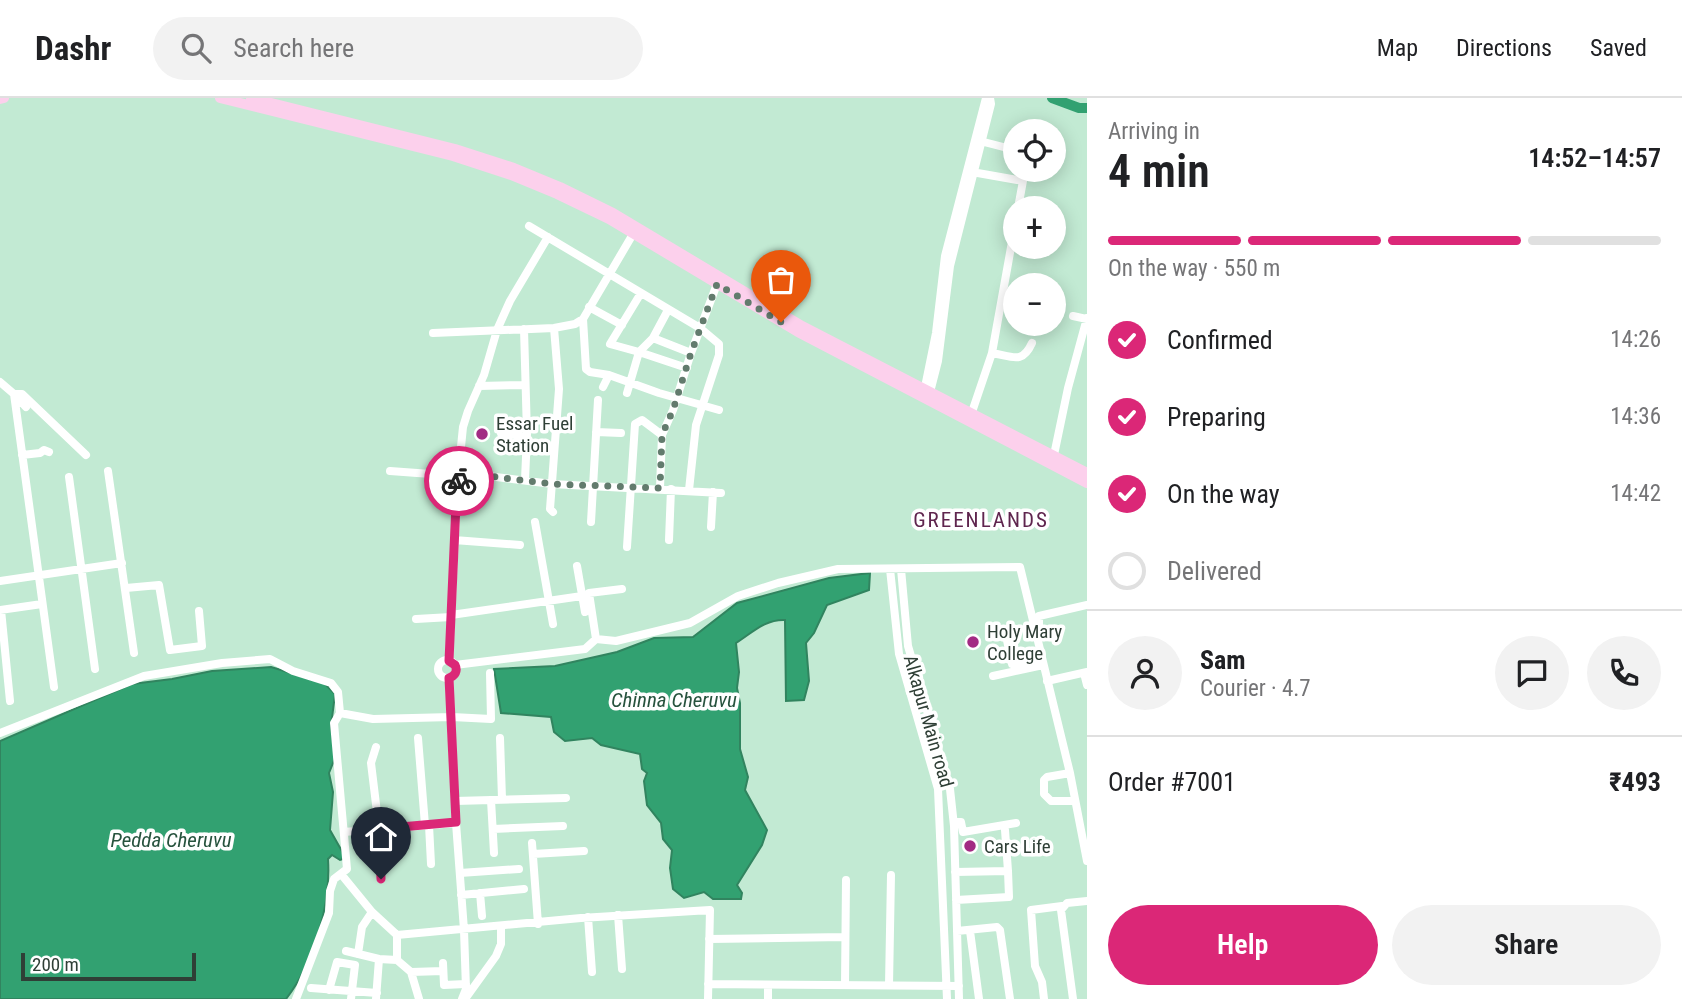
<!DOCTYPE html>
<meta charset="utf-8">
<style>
body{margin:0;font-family:"Roboto Condensed",sans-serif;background:#f2f2f2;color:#202124;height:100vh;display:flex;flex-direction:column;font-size:26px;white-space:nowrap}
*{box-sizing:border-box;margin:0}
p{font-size:23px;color:#757577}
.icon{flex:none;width:38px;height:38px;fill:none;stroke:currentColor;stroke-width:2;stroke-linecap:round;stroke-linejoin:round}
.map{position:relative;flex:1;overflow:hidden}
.drawer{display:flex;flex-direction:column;background:#fff;width:595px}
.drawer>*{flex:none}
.buttons{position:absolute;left:1003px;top:21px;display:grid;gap:14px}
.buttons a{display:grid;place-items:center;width:63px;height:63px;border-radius:50%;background:#fff;box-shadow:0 4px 18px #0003;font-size:35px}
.scale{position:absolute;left:21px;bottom:18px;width:175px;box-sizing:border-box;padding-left:7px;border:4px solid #2f3f36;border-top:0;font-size:19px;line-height:24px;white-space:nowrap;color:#2f3f36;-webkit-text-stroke:5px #fff;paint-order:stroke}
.pin{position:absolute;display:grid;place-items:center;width:60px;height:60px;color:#fff;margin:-72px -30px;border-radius:50% 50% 50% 0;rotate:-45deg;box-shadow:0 0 7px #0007}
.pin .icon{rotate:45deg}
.courier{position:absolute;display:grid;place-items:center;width:70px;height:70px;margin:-35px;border:5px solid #db2777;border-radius:50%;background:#fff;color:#222;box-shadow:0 2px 9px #0007}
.head em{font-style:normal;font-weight:600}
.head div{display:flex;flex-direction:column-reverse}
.head{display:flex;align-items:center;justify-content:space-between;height:119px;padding:0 21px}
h1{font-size:46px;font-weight:600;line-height:52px}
.bar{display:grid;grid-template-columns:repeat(4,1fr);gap:10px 7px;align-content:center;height:84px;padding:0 21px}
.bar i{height:9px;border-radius:5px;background:#e0e0e0}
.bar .current{background:#db2777}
.bar p{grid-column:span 4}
.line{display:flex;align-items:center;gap:18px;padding:0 21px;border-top:2px solid #e0e0e0}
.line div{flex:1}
.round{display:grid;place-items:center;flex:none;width:74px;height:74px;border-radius:37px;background:#f2f2f2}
ol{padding:0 21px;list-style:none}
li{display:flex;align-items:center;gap:21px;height:77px}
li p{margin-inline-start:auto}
li .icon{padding:7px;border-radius:50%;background:#db2777;color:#fff;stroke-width:4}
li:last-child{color:#757577}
li i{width:38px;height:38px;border:4px solid #e0e0e0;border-radius:50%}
.primary-button{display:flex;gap:14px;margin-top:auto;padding:14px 21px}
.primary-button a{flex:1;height:80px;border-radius:42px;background:#db2777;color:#fff;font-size:28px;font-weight:600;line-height:80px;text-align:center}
.primary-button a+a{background:#f2f2f2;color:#202124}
header{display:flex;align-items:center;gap:42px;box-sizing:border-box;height:98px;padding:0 35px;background:#fff;border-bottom:2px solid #e0e0e0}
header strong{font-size:33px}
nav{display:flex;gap:38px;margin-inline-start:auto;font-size:24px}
.search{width:490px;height:63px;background:#f2f2f2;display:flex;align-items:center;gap:18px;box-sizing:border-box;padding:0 24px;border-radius:38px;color:#757577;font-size:26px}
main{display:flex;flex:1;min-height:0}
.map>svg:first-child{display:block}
</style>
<header>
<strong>Dashr</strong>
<div class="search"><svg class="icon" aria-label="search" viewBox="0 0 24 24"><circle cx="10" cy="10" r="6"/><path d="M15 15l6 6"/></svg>Search here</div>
<nav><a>Map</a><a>Directions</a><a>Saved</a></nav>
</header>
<main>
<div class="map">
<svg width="1087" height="901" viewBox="0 0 1087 901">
<rect width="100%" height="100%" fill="#c2ead3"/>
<path fill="#32a171" stroke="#31845f" stroke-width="2" d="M 870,475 L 869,492 L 827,507 L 814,535 L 806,545 L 809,583 L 804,602 L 786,603 L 785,522 C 765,521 752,535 736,545 L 739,574 L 737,590 L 740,605 L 740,651 L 748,679 L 745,692 L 767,732 L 762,747 L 737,787 L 742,795 L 741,801 L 713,801 L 704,794 L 684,800 L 673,791 L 670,770 L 672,752 L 663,741 L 661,725 L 647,707 L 644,683 L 647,675 L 642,671 L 640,656 L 601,647 L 592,640 L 565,643 L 554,634 L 551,619 L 501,615 L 494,571 L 555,568 L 617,554 L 654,540 L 693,539 L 737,505 L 829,480 Z
M 271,569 L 324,585 L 335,596 L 331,628 L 335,660 L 329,675 L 333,694 L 330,732 L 343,755 L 343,761 L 340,762 L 332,757 L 328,761 C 331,807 314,865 286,901 L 0,901 L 0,643 L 132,586 L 172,581 L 212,573 Z"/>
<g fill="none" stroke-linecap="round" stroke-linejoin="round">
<path stroke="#32a171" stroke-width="10" d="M 1052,0 L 1079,10 L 1087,10"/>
<path stroke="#fff" stroke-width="8" d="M 980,43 L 1015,52
M 972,74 L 1023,83
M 1018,110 L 1025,72
M 529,128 L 700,230 L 719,246 L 719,257 L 696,327 L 689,392
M 589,209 L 622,227
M 668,212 L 653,240 L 639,254 L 687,270
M 1073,218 L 1087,221
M 583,221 L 586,271 L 590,274 L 609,277
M 524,231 L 527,336 L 525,382
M 433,235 L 554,230 L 575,226 L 583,221 L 633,136
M 653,240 L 691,255
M 992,255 C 1012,258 1022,267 1032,245
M 0,284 L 14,296 L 54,589
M 479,288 L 525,287
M 603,289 L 609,277 L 659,295 L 719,312
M 924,294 L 936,235 L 945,158 L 986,0
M 627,295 L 639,254 L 610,246 L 641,195
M 14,296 L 22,296 L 86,357
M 14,296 L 26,309
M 929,298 L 938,263 L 950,168 L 991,6 L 990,0
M 972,314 L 992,255 L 1015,127
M 596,334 L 621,335
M 501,335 L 527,339
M 22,357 L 40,355 L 44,352 L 49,354
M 1054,357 L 1068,290 L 1087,220
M 460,362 L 472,376 L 552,386 L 721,395
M 108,373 L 134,555
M 390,373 L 458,378
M 69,379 L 95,571
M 660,390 L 662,337 L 673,312 L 691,255 L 717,186
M 553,414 L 550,411 L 559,291 L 554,230
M 535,424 L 553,526
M 591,424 L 598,302
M 711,429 L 713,394
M 454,442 L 520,447
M 669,442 L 671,391
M 627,449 L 635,326 L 642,322 L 662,337
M 577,468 L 585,514
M 890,471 L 899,556 L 938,691 L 947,901
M 901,471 L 908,548 L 950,691 L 954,728 L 959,901
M 0,483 L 122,465
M 126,490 L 159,487 L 170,552 L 202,548 L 199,513
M 0,512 L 42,506
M 1,512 L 10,603
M 451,517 L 582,498
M 416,521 L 451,519
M 1039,528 L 1039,518 L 1087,507
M 1005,533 L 1012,566 L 1041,560
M 596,541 L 589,495 L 622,491
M438 571a9 9 0 1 1 18 0a9 9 0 1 1-18 0Z
M 449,563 L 458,378 L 463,329 L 468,313 L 484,277 L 497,232 L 510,203 L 548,139
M 455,567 L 585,551 L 596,541 L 616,543 L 690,525 L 738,498 L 778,485 L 838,471 L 1020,469 L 1070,675 L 1087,763
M 1084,575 L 1087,587
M 993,578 L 1043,567
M 449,580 L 456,725 L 464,832 L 466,891 L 462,901
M 1047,583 L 1087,574
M 0,635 L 144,578 L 222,565 L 270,561 L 293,573 L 331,585 L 338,594 L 340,615
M 418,640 L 425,727
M 500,640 L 502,701
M 376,649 L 371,665 L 379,731 L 381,781
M 1070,675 L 1047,679 L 1044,682 L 1044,696 L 1051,703 L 1075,703
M 491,702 L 494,755
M 455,703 L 566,700
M 954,724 L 961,724 L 963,734 L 1016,725
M 429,727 L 431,766
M 493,731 L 563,728
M 1005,732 L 1008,773
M 344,734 L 456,725
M 532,745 L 538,826
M 533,756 L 584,753
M 955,774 L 1008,773 L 1009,799 L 956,802
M 460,775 L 519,771
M 341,776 L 372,814 L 397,837 L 397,862 L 411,874 L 419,901
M 480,795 L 482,818
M 461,797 L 524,791
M 618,817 L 622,871
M 588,819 L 592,874
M 957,833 L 997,829 L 1000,832 L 1010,901
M 970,833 L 979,901
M 397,837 L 581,820 L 710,812 L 708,901
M 709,841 L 845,839
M 346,853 L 379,861 L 397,862
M 358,856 L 362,829 L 372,814
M 443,865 L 444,887 L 466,886
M 411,874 L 443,873
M 708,886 L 959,888
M 845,887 L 846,782
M 889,887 L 891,777
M 311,890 L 377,895
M 329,892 L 337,864 L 355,867 L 351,901
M 296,901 L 329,815 L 330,793 L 334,781 L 347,771 L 334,625 L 340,615 L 373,621 L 452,619 L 491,621 L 490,575
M 376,901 L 379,861
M 465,901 L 496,858 L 501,846 L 501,828
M 768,901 L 768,887
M 1044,901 L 1042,884 L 1035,868 L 1031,812 L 1062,808
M 1073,901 L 1061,812 L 1067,805 L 1087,803"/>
<path stroke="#fcd0ec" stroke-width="10" d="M 220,0 L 453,58 L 511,77 L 557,96 L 609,121 L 798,234 L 1087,385
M 251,0 L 455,51 L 514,70 L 560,89 L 613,115 L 802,228 L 1087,375
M 0,1 L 4,0"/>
</g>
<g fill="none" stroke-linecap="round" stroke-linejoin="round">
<path stroke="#627b6d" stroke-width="7" stroke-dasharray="0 12.6" d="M 459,383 L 472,376 L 552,386 L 660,390 L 662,337 L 673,312 L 691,255 L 717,186 L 781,224"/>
<path stroke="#db2777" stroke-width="9" d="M 381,781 L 379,731 L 456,724 L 449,580 C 455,578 458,573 455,567 L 449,563 L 457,384 L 459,383"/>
</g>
<g fill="#a22b83" stroke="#fff" stroke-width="2.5">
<circle cx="482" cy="336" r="7"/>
<circle cx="973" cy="544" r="7"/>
<circle cx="970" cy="748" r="7"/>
</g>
<g text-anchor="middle" stroke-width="7" stroke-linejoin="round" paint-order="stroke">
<g font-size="19" fill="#2f3f36" stroke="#fff" text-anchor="start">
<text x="496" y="332">Essar Fuel<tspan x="496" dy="22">Station</tspan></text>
<text x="987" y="540">Holy Mary<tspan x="987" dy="22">College</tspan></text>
<text x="984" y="755">Cars Life</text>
</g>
<g font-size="19" fill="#2f3f36" stroke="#fff">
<text transform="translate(929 623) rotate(74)" y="7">Alkapur Main road</text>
</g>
<g font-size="21" letter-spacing="2" fill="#5f254e" stroke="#fff">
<text x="981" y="429">GREENLANDS</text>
</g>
<g font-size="21" font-style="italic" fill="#27533e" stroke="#fff">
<text x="674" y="609">Chinna Cheruvu</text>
<text x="171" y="749">Pedda Cheruvu</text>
</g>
</g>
</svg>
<div class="buttons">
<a><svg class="icon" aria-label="locate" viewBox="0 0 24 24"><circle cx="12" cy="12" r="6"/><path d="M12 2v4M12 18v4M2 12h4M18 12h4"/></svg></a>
<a>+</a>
<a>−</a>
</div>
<div class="scale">200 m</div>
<div class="pin" style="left:781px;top:224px;background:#ea580c"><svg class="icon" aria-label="bag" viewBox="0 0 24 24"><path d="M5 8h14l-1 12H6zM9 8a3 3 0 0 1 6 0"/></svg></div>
<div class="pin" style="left:381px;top:781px;background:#1f2937"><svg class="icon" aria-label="home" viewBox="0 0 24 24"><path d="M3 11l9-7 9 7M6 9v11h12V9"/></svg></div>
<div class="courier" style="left:459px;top:383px"><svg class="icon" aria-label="bike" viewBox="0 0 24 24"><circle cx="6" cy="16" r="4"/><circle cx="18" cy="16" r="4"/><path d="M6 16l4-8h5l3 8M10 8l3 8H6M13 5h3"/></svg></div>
</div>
<section class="drawer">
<div class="head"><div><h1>4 min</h1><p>Arriving in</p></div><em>14:52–14:57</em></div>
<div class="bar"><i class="current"></i><i class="current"></i><i class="current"></i><i></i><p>On the way · 550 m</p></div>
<ol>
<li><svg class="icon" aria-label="check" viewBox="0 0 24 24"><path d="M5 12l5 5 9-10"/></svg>Confirmed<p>14:26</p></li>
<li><svg class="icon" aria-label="check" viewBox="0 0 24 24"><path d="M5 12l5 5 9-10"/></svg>Preparing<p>14:36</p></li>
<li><svg class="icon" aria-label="check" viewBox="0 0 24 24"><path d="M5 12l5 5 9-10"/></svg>On the way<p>14:42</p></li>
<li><i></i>Delivered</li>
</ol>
<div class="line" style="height:126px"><a class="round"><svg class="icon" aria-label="person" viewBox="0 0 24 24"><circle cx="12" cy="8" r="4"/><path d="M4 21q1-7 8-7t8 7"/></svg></a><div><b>Sam</b><p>Courier · 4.7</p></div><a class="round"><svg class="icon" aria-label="chat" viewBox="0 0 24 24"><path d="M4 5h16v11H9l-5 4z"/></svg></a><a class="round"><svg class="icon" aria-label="phone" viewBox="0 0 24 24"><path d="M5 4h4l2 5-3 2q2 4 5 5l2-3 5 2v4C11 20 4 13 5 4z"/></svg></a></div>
<div class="line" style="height:91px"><div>Order #7001</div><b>₹493</b></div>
<div class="primary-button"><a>Help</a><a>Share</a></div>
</section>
</main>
